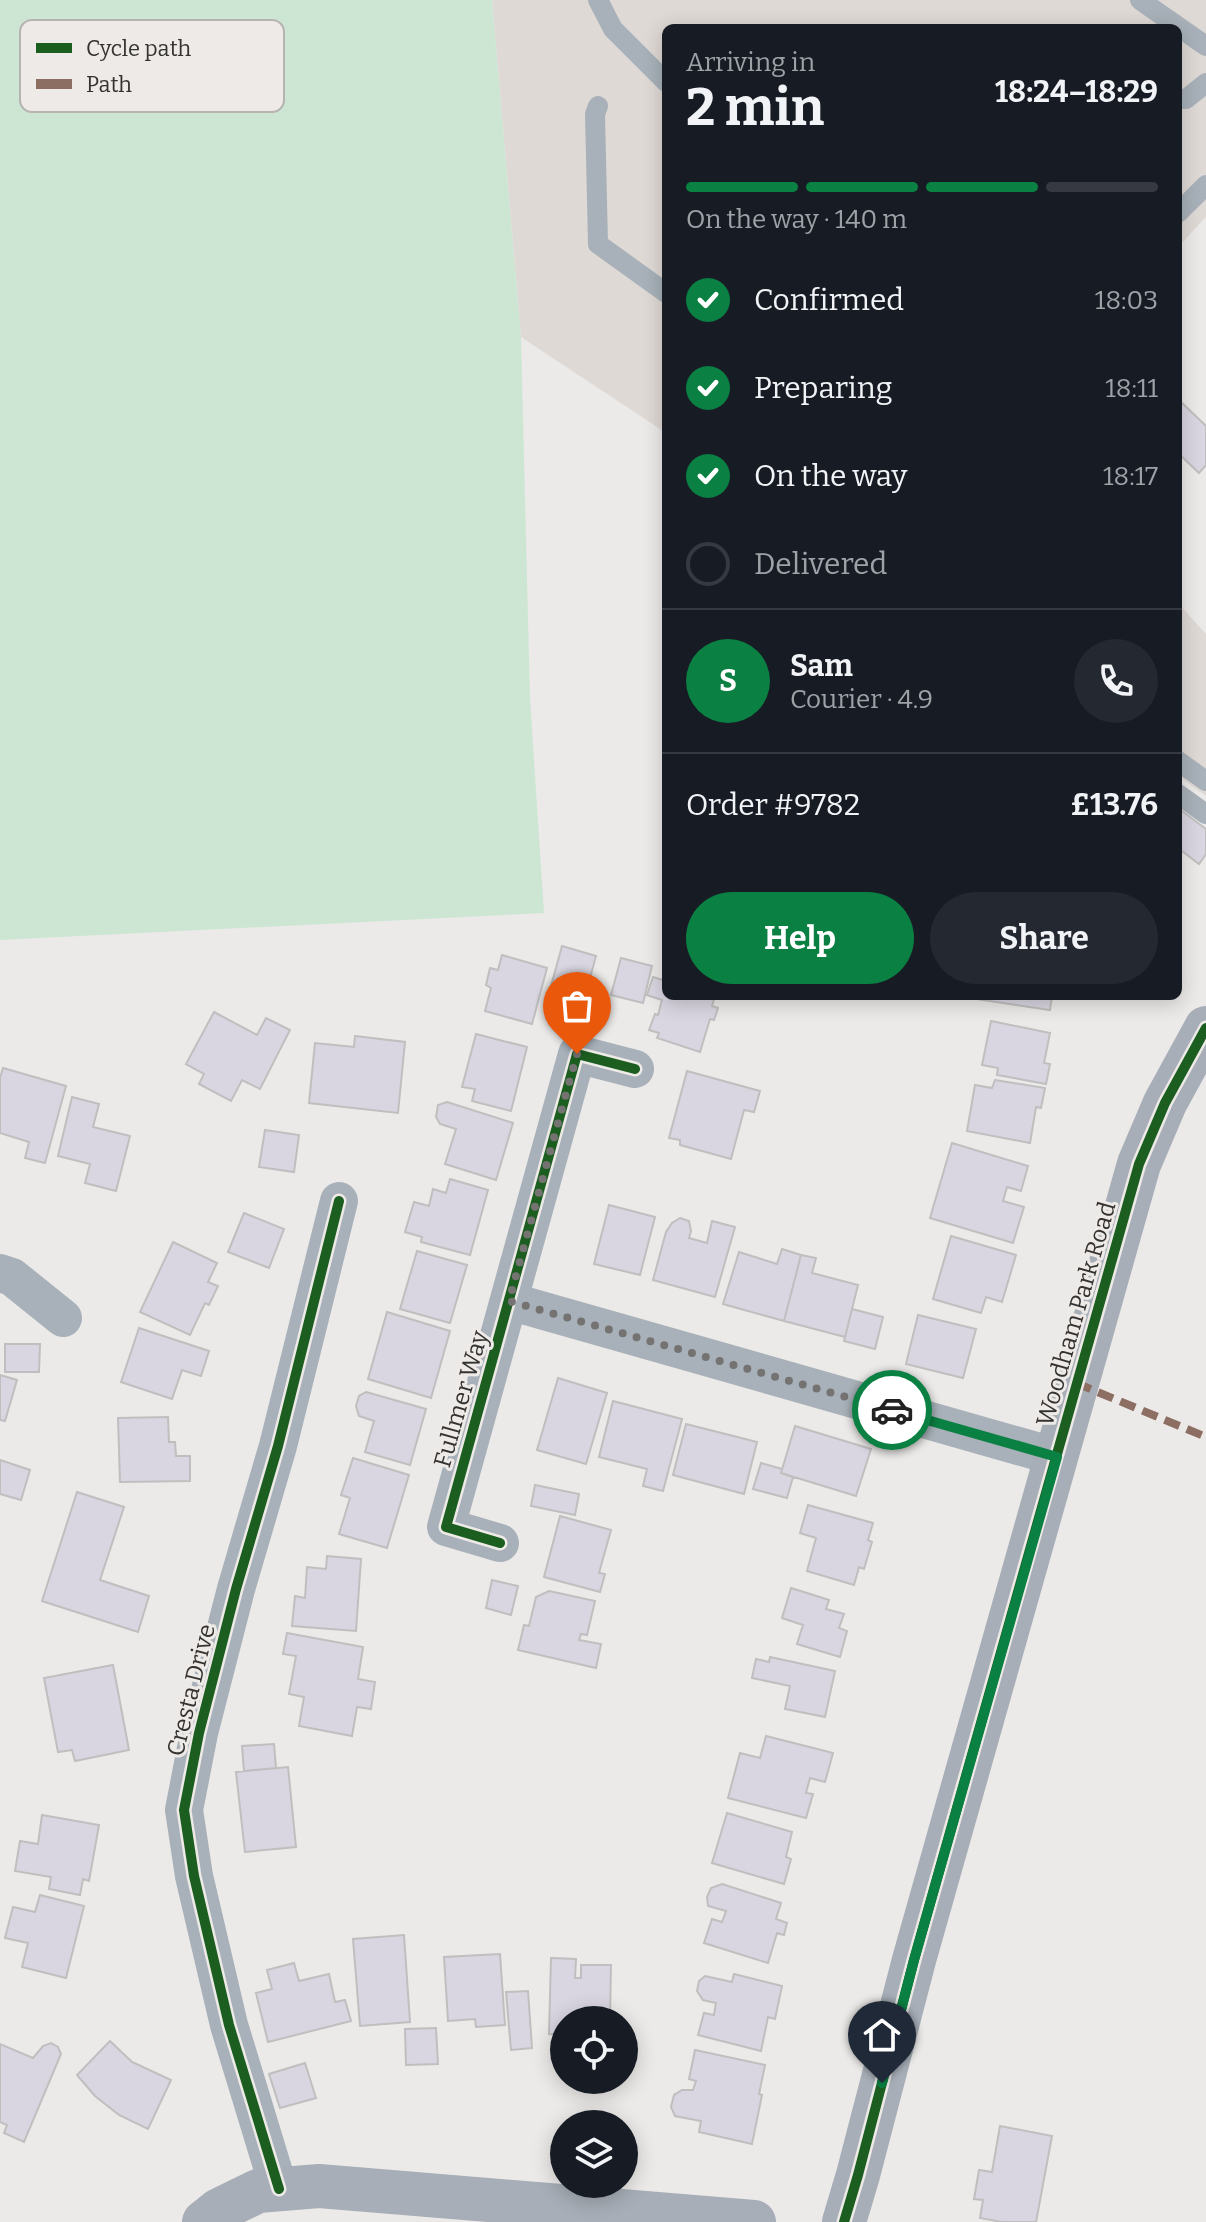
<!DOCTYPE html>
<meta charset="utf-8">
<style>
body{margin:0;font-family:Bitter,serif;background:#242831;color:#f1f3f6;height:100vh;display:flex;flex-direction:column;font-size:30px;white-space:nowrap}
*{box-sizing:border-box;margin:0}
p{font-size:26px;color:#9ea1a6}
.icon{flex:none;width:44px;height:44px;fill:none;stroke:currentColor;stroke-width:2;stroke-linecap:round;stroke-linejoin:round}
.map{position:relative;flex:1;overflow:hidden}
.side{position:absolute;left:662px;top:24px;width:520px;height:976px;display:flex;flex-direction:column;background:#171b24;border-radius:12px;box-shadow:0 4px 20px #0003}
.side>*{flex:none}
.tools{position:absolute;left:550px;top:2006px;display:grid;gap:16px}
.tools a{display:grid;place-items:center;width:88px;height:88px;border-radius:50%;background:#171b24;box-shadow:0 4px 20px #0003;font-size:40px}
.pin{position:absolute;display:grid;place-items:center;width:68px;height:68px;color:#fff;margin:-82px -34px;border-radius:50% 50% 50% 0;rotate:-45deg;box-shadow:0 0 8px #0007}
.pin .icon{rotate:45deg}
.courier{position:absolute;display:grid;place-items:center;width:80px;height:80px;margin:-40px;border:6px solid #0b8043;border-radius:50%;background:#fff;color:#222;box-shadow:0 2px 10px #0007}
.summary em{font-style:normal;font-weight:700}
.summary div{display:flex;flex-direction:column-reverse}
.summary{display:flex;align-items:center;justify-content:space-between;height:136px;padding:0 24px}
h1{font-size:52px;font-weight:700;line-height:60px}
.bar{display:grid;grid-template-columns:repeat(4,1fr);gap:12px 8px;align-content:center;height:96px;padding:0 24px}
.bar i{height:10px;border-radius:6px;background:#363941}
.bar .current{background:#0b8043}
.bar p{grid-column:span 4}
.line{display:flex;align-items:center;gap:20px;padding:0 24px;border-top:2px solid #363941}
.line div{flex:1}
.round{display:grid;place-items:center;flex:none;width:84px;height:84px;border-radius:42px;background:#242831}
ol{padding:0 24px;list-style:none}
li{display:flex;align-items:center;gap:24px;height:88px}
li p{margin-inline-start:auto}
li .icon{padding:8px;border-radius:50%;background:#0b8043;color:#fff;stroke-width:4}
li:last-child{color:#9ea1a6}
li i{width:44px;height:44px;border:4px solid #363941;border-radius:50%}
.action{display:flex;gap:16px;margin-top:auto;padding:16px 24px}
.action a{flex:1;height:92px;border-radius:48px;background:#0b8043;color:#fff;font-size:32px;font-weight:700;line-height:92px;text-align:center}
.action a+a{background:#242831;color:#f1f3f6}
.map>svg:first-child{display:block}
</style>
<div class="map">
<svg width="1206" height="2222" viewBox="0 0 1206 2222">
<rect width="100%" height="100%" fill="#eceae8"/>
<path fill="#dfd9d5" d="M 492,0 L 1206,0 L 1206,217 L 1178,247 L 1178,28 L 666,28 L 666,433 L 521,337 Z
M 1178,603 L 1206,634 L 1206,796 L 1178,776 Z"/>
<path fill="#cde6d4" d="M 0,0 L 492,0 L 521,337 L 530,698 L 544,913 L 0,940 Z"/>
<path fill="#d9d6e1" stroke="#bfbfbf" stroke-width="2" d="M 1179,400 L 1206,426 L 1206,465 L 1199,473 L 1178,453 Z
M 1178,808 L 1206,829 L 1206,854 L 1199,864 L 1178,848 Z
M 562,946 L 596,956 L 585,996 L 551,986 Z
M 502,955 L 547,968 L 532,1024 L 485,1011 L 491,988 L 486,985 L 490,968 L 498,970 Z
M 621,958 L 652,966 L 643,1003 L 611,995 Z
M 653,977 L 666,981 L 666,996 L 715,996 L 712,1006 L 718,1008 L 714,1020 L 710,1019 L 700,1052 L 657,1038 L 659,1033 L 649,1030 L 655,1014 L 658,1015 L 662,1000 L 647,995 Z
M 977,996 L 1052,996 L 1050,1010 L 976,999 Z
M 214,1012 L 257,1035 L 266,1018 L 290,1030 L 260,1089 L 242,1080 L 231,1101 L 199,1084 L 204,1074 L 186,1064 Z
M 991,1021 L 1050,1033 L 1044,1063 L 1050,1064 L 1046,1084 L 997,1075 L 998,1068 L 982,1065 Z
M 476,1034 L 527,1047 L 511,1111 L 472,1101 L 475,1089 L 462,1087 Z
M 355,1036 L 405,1042 L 398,1113 L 309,1103 L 315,1043 L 354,1047 Z
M 3,1068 L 66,1086 L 45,1163 L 25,1158 L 29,1142 L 0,1133 L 0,1078 Z
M 687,1071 L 760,1091 L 754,1112 L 744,1110 L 731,1159 L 680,1145 L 680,1140 L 669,1138 Z
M 995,1080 L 1045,1088 L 1041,1108 L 1036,1107 L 1030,1143 L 967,1131 L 975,1085 L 992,1088 Z
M 72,1097 L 99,1104 L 93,1127 L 130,1136 L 116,1191 L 85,1183 L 90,1164 L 58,1156 Z
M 447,1102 L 513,1123 L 496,1180 L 445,1164 L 456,1129 L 440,1124 L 436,1117 L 438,1105 Z
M 265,1130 L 299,1135 L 294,1172 L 259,1167 Z
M 952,1143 L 1028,1166 L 1021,1191 L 1007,1187 L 1003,1201 L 1024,1207 L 1013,1243 L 930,1218 Z
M 450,1179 L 488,1190 L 470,1255 L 421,1242 L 422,1237 L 405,1232 L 414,1202 L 429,1206 L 433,1189 L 446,1193 Z
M 609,1205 L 655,1217 L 640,1275 L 594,1264 Z
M 244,1213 L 284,1229 L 269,1268 L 228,1252 Z
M 680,1218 L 689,1221 L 691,1231 L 689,1238 L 707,1243 L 712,1221 L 735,1227 L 715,1297 L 653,1280 L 666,1232 L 672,1223 Z
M 951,1236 L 1016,1255 L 1002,1302 L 986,1297 L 981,1313 L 933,1299 Z
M 173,1242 L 217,1263 L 208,1282 L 218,1286 L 209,1305 L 205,1303 L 190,1335 L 140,1312 Z
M 782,1249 L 801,1255 L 784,1321 L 723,1304 L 739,1252 L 777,1264 Z
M 417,1251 L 467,1265 L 450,1323 L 400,1309 Z
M 801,1255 L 816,1258 L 812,1273 L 858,1285 L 845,1337 L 784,1321 Z
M 852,1309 L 883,1317 L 875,1349 L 844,1341 Z
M 387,1312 L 450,1331 L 431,1398 L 368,1379 Z
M 918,1315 L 976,1329 L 963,1378 L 906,1364 Z
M 139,1328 L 209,1351 L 201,1376 L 182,1370 L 172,1399 L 121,1382 Z
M 5,1344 L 40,1344 L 39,1372 L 5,1372 Z
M 0,1375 L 17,1380 L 5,1421 L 0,1420 Z
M 558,1378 L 607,1393 L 586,1464 L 537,1450 Z
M 366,1392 L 426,1409 L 410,1465 L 365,1452 L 374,1421 L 359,1416 L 356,1406 L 359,1396 Z
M 613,1401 L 682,1419 L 663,1491 L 643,1486 L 647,1469 L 599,1457 Z
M 168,1417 L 169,1442 L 175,1442 L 176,1456 L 190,1456 L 190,1481 L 120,1482 L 118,1418 Z
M 686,1424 L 757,1442 L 744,1494 L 673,1475 Z
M 795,1426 L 871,1449 L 856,1496 L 781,1473 Z
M 353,1458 L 409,1475 L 387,1548 L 339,1534 L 350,1498 L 341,1495 Z
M 0,1460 L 30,1470 L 21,1500 L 0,1494 Z
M 761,1463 L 782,1469 L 781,1473 L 793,1477 L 787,1498 L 753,1489 Z
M 535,1485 L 579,1494 L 575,1515 L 531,1506 Z
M 77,1492 L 124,1507 L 100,1580 L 149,1596 L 138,1632 L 42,1601 Z
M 808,1505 L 873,1523 L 868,1540 L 872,1542 L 864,1569 L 859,1567 L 854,1585 L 807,1571 L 816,1538 L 800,1533 Z
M 560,1516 L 611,1530 L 599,1573 L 605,1574 L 600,1592 L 544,1577 Z
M 327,1556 L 361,1559 L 356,1631 L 292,1626 L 295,1596 L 305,1598 L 307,1567 L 326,1569 Z
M 492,1580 L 518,1586 L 511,1615 L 486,1608 Z
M 791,1588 L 829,1600 L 826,1609 L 844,1614 L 839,1628 L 847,1631 L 840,1657 L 797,1644 L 803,1625 L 782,1618 Z
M 549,1591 L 595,1601 L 587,1635 L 581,1634 L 579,1640 L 601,1644 L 596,1668 L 518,1650 L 524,1625 L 529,1626 L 536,1597 Z
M 287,1633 L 363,1647 L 358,1679 L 375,1682 L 371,1709 L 357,1707 L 352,1736 L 299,1726 L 304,1697 L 289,1694 L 296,1656 L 283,1654 Z
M 770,1657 L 835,1671 L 825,1717 L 785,1709 L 790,1686 L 752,1678 L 756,1659 L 769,1662 Z
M 113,1665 L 129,1750 L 75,1761 L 72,1750 L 58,1752 L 44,1678 Z
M 766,1736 L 833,1753 L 825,1782 L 810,1778 L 806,1793 L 813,1794 L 806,1818 L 728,1798 L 740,1753 L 760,1758 Z
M 274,1744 L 276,1768 L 244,1771 L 242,1746 Z
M 288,1767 L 296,1847 L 245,1852 L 236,1772 Z
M 727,1813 L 792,1832 L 786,1857 L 791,1859 L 784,1884 L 712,1863 Z
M 42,1815 L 99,1825 L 89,1881 L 83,1879 L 80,1895 L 49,1889 L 51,1877 L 15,1871 L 20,1841 L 38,1844 Z
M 722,1884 L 781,1903 L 776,1919 L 787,1923 L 784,1935 L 777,1933 L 768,1963 L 704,1943 L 712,1919 L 722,1922 L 726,1911 L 708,1906 L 707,1897 L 711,1888 Z
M 40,1895 L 84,1906 L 66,1978 L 22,1967 L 28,1943 L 5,1938 L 13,1907 L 35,1912 Z
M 404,1935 L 410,2022 L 360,2026 L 353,1939 Z
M 500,1954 L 505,2025 L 476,2027 L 475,2019 L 448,2021 L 444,1957 Z
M 551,1958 L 576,1959 L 575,1978 L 581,1978 L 581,1965 L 611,1965 L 610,2020 L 564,2020 L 564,2035 L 549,2034 Z
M 294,1963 L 299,1981 L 329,1974 L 335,2002 L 345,2000 L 351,2021 L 268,2042 L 256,1993 L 272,1989 L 267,1970 Z
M 734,1974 L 782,1986 L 775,2019 L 768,2017 L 761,2051 L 698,2035 L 704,2013 L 714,2015 L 716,2003 L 703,2000 L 697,1991 L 699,1981 L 705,1976 L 732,1982 Z
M 528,1991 L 532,2048 L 511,2050 L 506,1992 Z
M 436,2028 L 438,2064 L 406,2065 L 405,2029 Z
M 110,2041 L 132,2062 L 171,2080 L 148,2129 L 119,2115 L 95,2096 L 77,2075 Z
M 51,2043 L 58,2047 L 61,2054 L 24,2142 L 4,2133 L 7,2125 L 0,2122 L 0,2044 L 33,2058 L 43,2046 Z
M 695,2050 L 765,2065 L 759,2094 L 762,2095 L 752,2144 L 699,2132 L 701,2121 L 675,2116 L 671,2107 L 674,2095 L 682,2090 L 693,2090 L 696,2081 L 689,2079 Z
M 305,2063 L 316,2098 L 280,2108 L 269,2074 Z
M 1000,2126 L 1052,2136 L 1036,2222 L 1002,2222 L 980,2218 L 983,2200 L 974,2199 L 979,2170 L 992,2172 Z"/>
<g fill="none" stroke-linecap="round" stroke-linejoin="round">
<path stroke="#a8b1b9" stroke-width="20" d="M 598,0 L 613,29 L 666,82
M 1140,0 L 1206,46
M 1178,99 L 1186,99 L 1206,83
M 598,106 L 595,114 L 598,244 L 666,293
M 1178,213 L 1206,185
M 1178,761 L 1206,781
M 1178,794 L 1206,814"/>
<path stroke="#a8b1b9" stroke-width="38" d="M 0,1273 L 12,1277 L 63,1318
M 509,1301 L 1057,1457
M 500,1543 L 446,1527 L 577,1054 L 635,1069
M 279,2189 L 229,2025 L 194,1876 L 184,1810 L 199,1733 L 236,1589 L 278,1446 L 339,1201"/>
<path stroke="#a7aeb7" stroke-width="44" d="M 204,2222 L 219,2210 L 258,2191 L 319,2186 L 754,2222
M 844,2222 L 858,2175 L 914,1960 L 1139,1164 L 1165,1103 L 1206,1028"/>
<path stroke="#8d6e63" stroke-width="8" stroke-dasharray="16 8" stroke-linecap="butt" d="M 1076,1383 L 1206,1437"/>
<g stroke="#edeae7" stroke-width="15">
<path id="cycleway" d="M 500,1543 L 446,1527 L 577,1054 L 635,1069
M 279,2189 L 229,2025 L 194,1876 L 184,1810 L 199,1733 L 236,1589 L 278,1446 L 339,1201
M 844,2222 L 858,2175 L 914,1960 L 1139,1164 L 1165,1103 L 1206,1028"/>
</g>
<use href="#cycleway" stroke="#1b5e20" stroke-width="10"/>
</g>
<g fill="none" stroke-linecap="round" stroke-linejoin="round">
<path stroke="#747372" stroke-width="8" stroke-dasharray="0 14.4" d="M 577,1054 L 509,1301 L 892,1410"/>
<path stroke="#0b8043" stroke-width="10" d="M 882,2083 L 914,1960 L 1057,1457 L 892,1410"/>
</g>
<g text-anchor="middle" stroke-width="6" stroke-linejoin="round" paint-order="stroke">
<g font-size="24" fill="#343332" stroke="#edeae7">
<text transform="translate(1076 1314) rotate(-74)" y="8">Woodham Park Road</text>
<text transform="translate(461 1399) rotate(-74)" y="8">Fullmer Way</text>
<text transform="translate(191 1690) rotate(-76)" y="8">Cresta Drive</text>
</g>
</g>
<rect x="20" y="20" width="264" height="92" rx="12" fill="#edeae7" stroke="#b6b3b1" stroke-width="2"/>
<rect x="36" y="43" width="36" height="10" fill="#1b5e20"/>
<rect x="36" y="79" width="36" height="10" fill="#8d6e63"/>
<g font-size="22" fill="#343332">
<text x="86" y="56">Cycle path</text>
<text x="86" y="92">Path</text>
</g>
</svg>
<div class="tools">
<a><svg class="icon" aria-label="locate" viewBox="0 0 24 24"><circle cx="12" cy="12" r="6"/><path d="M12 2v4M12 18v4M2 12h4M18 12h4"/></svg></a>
<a><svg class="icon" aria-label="layers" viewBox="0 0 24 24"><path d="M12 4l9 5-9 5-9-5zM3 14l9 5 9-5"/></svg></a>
</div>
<div class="pin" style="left:577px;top:1054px;background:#ea580c"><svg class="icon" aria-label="bag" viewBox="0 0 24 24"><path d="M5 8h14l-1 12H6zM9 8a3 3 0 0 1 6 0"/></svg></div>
<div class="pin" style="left:882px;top:2083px;background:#1f2937"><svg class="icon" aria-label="home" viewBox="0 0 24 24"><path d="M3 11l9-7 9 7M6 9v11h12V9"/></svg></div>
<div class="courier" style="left:892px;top:1410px"><svg class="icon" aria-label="car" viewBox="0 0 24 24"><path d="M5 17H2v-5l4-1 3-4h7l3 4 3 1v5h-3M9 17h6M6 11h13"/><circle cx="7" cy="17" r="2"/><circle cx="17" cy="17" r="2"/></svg></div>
<section class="side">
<div class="summary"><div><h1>2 min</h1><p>Arriving in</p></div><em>18:24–18:29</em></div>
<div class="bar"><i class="current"></i><i class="current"></i><i class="current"></i><i></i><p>On the way · 140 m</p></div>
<ol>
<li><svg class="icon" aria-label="check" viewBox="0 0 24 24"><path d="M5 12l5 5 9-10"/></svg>Confirmed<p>18:03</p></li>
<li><svg class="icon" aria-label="check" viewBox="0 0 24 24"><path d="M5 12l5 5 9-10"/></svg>Preparing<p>18:11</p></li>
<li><svg class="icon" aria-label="check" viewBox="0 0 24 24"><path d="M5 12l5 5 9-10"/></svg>On the way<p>18:17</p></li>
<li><i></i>Delivered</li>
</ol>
<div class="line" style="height:144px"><b class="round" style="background:#0b8043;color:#fff">S</b><div><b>Sam</b><p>Courier · 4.9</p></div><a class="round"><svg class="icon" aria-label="phone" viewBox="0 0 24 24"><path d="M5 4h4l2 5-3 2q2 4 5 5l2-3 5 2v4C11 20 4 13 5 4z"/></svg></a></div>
<div class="line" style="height:104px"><div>Order #9782</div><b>£13.76</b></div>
<div class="action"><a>Help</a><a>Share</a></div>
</section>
</div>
